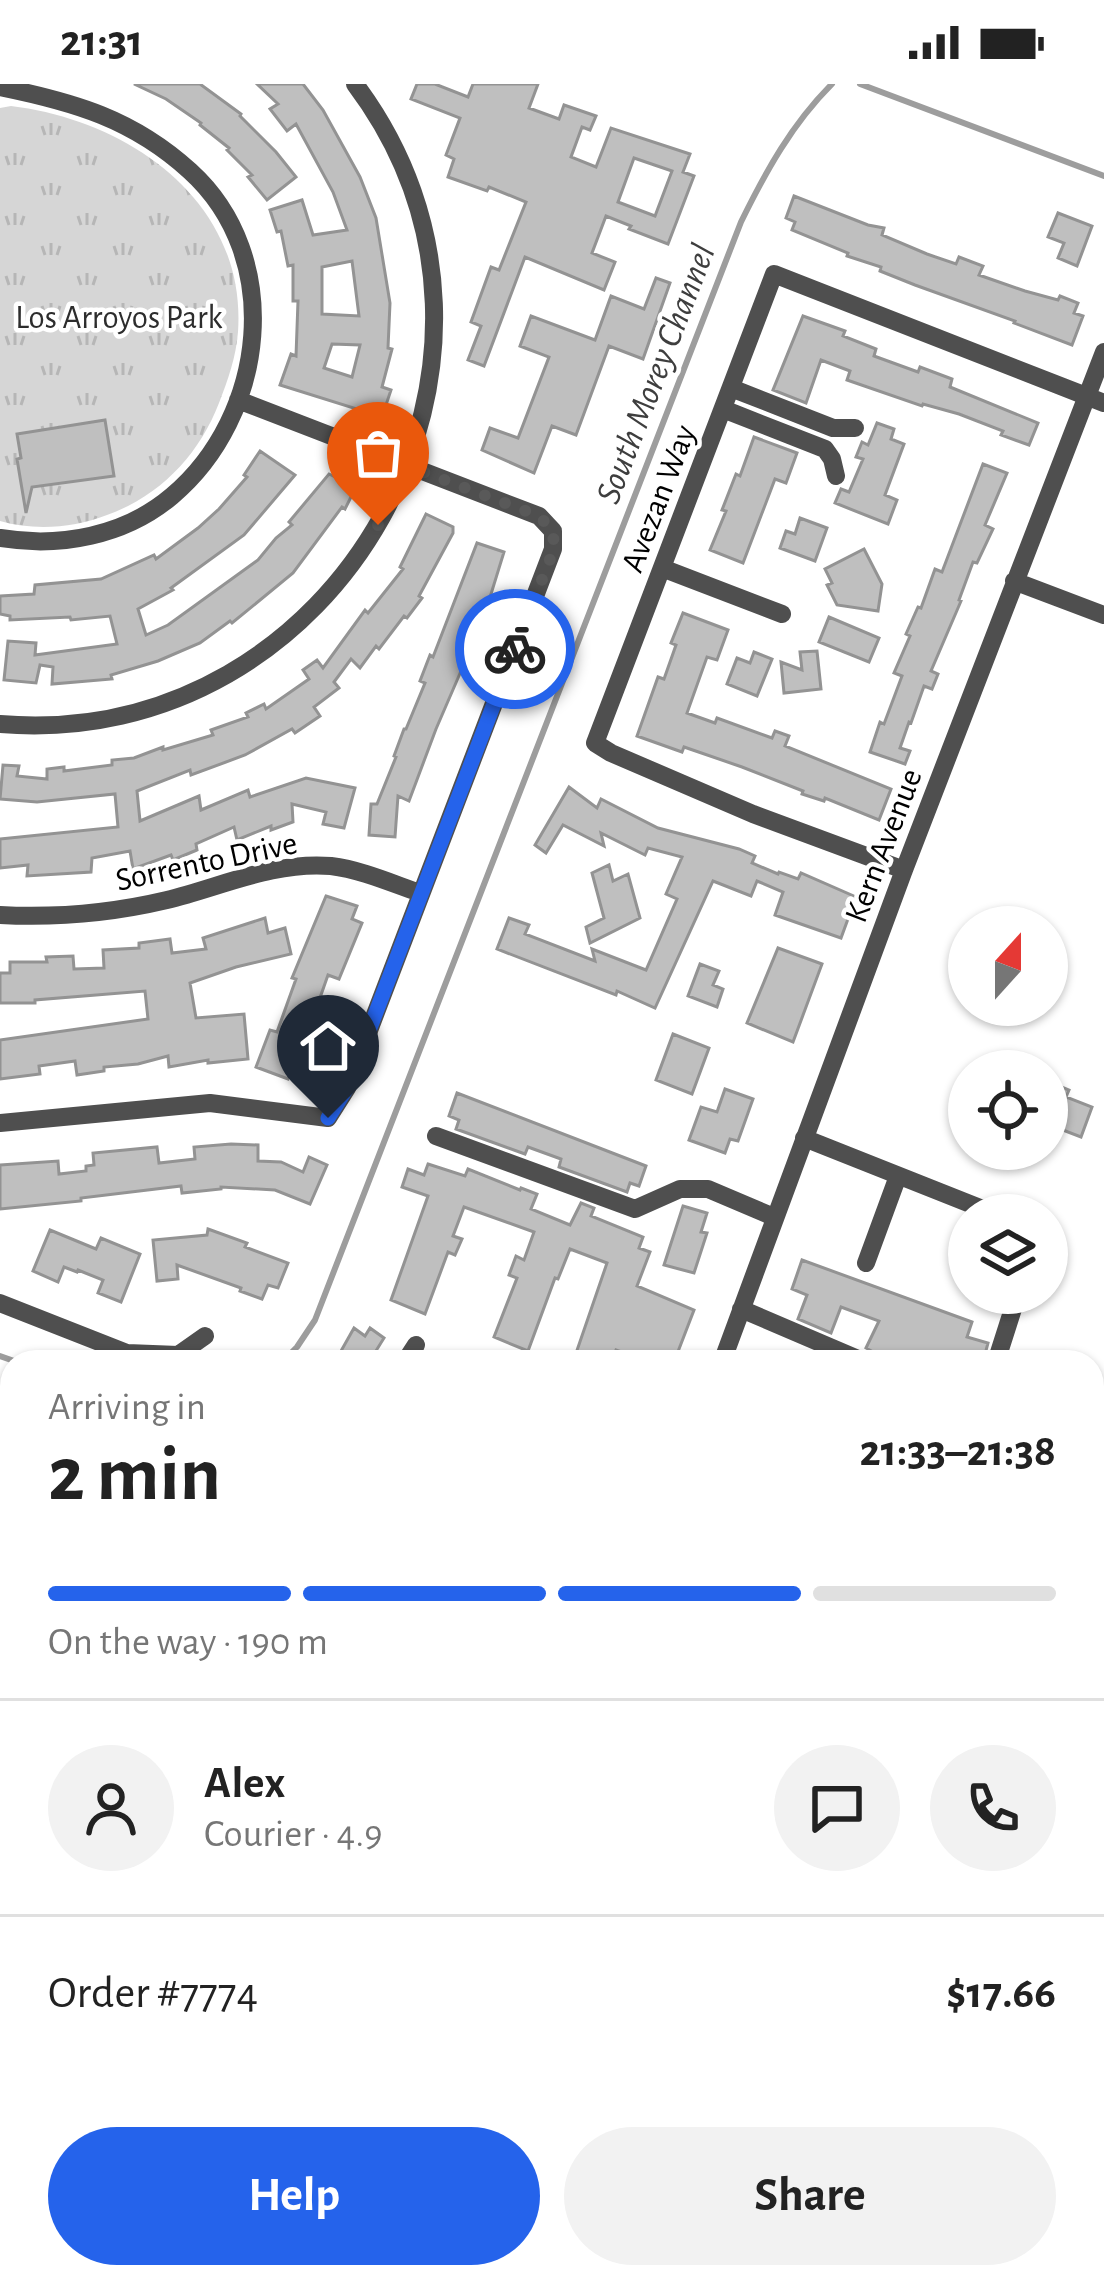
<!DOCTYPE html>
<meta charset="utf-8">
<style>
body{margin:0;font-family:"Alegreya Sans",sans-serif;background:#f2f2f2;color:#222;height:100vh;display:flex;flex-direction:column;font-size:45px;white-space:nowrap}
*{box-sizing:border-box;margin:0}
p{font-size:39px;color:#767676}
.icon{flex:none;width:66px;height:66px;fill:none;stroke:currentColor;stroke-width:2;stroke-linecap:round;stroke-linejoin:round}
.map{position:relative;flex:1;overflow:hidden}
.side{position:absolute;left:0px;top:1266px;width:1104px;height:939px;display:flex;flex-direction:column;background:#fff;border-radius:36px 36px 0 0;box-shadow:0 3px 9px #0004}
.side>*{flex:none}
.needle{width:78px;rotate:21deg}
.buttons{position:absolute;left:948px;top:822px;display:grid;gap:24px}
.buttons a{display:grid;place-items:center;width:120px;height:120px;border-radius:50%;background:#fff;box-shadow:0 3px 9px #0004;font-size:60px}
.pin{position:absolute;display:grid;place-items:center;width:102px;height:102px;color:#fff;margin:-123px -51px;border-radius:50% 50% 50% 0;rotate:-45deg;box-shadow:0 0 12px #0007}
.pin .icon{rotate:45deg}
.courier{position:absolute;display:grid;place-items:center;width:120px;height:120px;margin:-60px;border:9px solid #2563eb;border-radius:50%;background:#fff;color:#222;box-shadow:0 3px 15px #0007}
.headline em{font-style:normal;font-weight:700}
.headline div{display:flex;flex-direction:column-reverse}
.headline{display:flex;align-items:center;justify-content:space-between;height:204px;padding:0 48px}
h1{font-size:78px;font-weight:700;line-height:90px}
.bar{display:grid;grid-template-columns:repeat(4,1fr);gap:18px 12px;align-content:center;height:144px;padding:0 48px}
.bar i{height:15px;border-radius:9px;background:#e0e0e0}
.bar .current{background:#2563eb}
.bar p{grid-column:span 4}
.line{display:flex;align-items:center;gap:30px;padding:0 48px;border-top:3px solid #e0e0e0}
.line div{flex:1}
.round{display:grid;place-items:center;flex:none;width:126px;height:126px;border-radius:63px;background:#f2f2f2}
.primary-button{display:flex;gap:24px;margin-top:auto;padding:24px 48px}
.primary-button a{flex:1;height:138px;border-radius:72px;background:#2563eb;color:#fff;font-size:48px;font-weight:700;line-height:138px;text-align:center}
.primary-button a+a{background:#f2f2f2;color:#222}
.status{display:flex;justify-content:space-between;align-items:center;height:84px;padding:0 60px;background:#fff;direction:ltr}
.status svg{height:33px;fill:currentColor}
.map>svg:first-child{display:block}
</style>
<div class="status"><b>21:31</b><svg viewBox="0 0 49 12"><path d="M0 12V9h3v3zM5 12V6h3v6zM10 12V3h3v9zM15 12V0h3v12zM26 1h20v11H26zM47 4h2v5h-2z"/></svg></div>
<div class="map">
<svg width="1104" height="2203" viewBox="0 0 1104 2203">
<defs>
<pattern id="park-tufts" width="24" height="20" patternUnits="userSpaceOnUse" patternTransform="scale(3)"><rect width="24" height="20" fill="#d6d6d6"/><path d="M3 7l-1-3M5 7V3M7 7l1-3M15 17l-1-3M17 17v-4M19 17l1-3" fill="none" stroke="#b6b6b6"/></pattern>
</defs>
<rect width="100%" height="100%" fill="#fff"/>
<path fill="url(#park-tufts)" d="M 11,22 C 128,36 247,117 238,248 C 236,273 228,296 219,319 C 199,371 160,412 107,431 C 73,444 35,447 0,437 L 0,24 Z
M 0,1637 L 12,1642 L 12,1921 L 0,1955 Z"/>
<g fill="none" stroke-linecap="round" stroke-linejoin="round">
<path stroke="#9d9d9d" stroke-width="6" d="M 860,0 L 1104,92
M 0,1272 L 17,1278
M 282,1278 L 297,1263 L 315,1236 L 741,138 C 766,87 792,40 832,0"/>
</g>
<path fill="#bfbfbf" stroke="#939393" stroke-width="3" fill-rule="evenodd" d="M 134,0 L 200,0 L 241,30 L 240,32 L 276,68 L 296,93 L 267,116 L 248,93 L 252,91 L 227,66 L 229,64 L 200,41 L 201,39 L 166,15 Z
M 257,0 L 303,0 L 323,26 L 360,93 L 376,134 L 390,219 L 388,264 L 392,265 L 382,303 L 391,306 L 382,333 L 280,301 L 291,270 L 296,272 L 298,217 L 293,217 L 293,181 L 288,182 L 281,147 L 277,148 L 270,126 L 302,116 L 313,151 L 347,146 L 333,108 L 296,40 L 287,47 L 270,25 L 278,20 ZM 352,177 L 359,232 L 322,230 L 322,183 ZM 332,260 L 360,261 L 352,293 L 324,284 Z
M 417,0 L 435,0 L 468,13 L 473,0 L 538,0 L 529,24 L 559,35 L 564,21 L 596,32 L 590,46 L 582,43 L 571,73 L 596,83 L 611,44 L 690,70 L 683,88 L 694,92 L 668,160 L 629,145 L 631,142 L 606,132 L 592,169 L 615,178 L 604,206 L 525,173 L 484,282 L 468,276 L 481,242 L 471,238 L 491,183 L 499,186 L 526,118 L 489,103 L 487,107 L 448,93 L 454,75 L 446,71 L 460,34 L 411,15 ZM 634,74 L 672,87 L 655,132 L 618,118 Z
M 794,112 L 868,141 L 884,144 L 882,151 L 927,170 L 956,180 L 959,173 L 983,182 L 979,191 L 1025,207 L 1058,216 L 1060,212 L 1078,219 L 1074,229 L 1083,232 L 1072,261 L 1014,239 L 1015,237 L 915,201 L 880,187 L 881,183 L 847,172 L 848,169 L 792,146 L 795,138 L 786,134 Z
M 1058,129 L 1092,142 L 1077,182 L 1058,174 L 1064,159 L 1048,153 Z
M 656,194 L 670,199 L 643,275 L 609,262 L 576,351 L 552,342 L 534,389 L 482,366 L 490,344 L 518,354 L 549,273 L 520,262 L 531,232 L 595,256 L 611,212 L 644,225 Z
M 803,232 L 845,247 L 843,252 L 876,265 L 874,272 L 918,288 L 920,283 L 952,295 L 950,303 L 1038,339 L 1029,361 L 1001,351 L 1003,347 L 959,330 L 923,320 L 922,322 L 847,296 L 850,287 L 821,276 L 806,319 L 773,306 Z
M 105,336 L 114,392 L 32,403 L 26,429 L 17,375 L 21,374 L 17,350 Z
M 877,339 L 894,345 L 891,355 L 904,360 L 885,411 L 897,416 L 888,440 L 835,419 L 841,405 L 849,408 L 863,375 L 856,373 L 862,358 L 868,361 Z
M 754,353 L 797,369 L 786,399 L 775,395 L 743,479 L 710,466 L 726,427 L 722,426 L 736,390 L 740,392 Z
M 260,367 L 295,391 L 244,451 L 171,504 L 173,506 L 138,525 L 146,551 L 168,541 L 258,476 L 276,454 L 292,441 L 289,438 L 329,390 L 356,403 L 345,425 L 342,423 L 293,489 L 232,539 L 230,537 L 200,559 L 158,577 L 111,591 L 112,595 L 52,600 L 53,583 L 40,581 L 36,599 L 4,596 L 8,557 L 36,559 L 35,571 L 117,560 L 110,532 L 71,536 L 70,533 L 10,536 L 10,532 L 0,530 L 0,512 L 34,510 L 35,501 L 101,495 L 154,471 L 156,475 L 198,444 L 219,425 L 247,393 L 244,391 Z
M 983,380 L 1007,389 L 985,441 L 993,445 L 977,479 L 973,478 L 959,516 L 961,517 L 931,587 L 938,590 L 932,605 L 924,602 L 911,639 L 909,638 L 900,664 L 910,667 L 905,680 L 870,668 L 880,638 L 884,640 L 902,592 L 894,589 L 910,552 L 906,550 L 918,523 L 921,524 L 935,485 L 942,488 Z
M 426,430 L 453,443 L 453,449 L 419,512 L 422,514 L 407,534 L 404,532 L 379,565 L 376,562 L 360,584 L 351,575 L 334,598 L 339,604 L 314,623 L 320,632 L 295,649 L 292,645 L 245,671 L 191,691 L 190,686 L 137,707 L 140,737 L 199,712 L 201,726 L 248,706 L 250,713 L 306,694 L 355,704 L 344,744 L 323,740 L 326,728 L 292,720 L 293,738 L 271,746 L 271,742 L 237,756 L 234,743 L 196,760 L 197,766 L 173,776 L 171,771 L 133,785 L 130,767 L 92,774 L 91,788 L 27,792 L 28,781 L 0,784 L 0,755 L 118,743 L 115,710 L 37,718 L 0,715 L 3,681 L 19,682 L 17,692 L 47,695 L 47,685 L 64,683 L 64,687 L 112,681 L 112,676 L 134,674 L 163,663 L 163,666 L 213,651 L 211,646 L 248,633 L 246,629 L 264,620 L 266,625 L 309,595 L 303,586 L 317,576 L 323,584 L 365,526 L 368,529 L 403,485 L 400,483 Z
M 800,434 L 827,444 L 815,477 L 780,464 L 786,447 L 795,450 Z
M 477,459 L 504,468 L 483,536 L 436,645 L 409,717 L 398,712 L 395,753 L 369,751 L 371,720 L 377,720 L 396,673 L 394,672 L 404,645 L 406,645 L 425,599 L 420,597 L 430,571 L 433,573 Z
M 864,465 L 882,500 L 878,527 L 837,521 L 827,501 L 832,499 L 825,485 Z
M 683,529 L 728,546 L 717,576 L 707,573 L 687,629 L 715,639 L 717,634 L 772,654 L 775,647 L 789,652 L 785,662 L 891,705 L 879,736 L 825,714 L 824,717 L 802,710 L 803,707 L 742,683 L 684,663 L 682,668 L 637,652 L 658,593 L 664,595 L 676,561 L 671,559 Z
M 829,533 L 879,554 L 869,578 L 819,558 Z
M 817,567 L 821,605 L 784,609 L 781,578 L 802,586 L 800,568 Z
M 754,568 L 772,575 L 757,612 L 727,600 L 737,574 L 750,579 Z
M 569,703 L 597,724 L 601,715 L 658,744 L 739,765 L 755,772 L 752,779 L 778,790 L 779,788 L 798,795 L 801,789 L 856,813 L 841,854 L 775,831 L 783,808 L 757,797 L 751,812 L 713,797 L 655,924 L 617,907 L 616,911 L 497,865 L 509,834 L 529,841 L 525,850 L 595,877 L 592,865 L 646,886 L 677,815 L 666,810 L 682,773 L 648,764 L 645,771 L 601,749 L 604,762 L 563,741 L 546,769 L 535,761 Z
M 609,781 L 613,797 L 628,790 L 640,834 L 590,859 L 586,843 L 604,834 L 592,789 Z
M 326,812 L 357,822 L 352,835 L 362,839 L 339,895 L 328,891 L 315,928 L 326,933 L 304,990 L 291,985 L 288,995 L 256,983 L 270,946 L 277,948 L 296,895 L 292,894 Z
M 265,834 L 268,849 L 285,844 L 291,870 L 236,883 L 190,899 L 196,934 L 244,930 L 248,975 L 208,979 L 208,976 L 169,983 L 168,972 L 138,980 L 104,983 L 104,987 L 77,991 L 75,977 L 39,982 L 40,990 L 0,995 L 0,956 L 148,935 L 145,907 L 35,916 L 35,919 L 0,919 L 0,889 L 10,889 L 10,878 L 47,878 L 46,873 L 73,872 L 74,885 L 104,884 L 103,866 L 139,864 L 139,859 L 170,855 L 172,869 L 206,865 L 203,854 Z
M 778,864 L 822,880 L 793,958 L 747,939 Z
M 700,880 L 719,887 L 713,901 L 723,905 L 717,923 L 688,912 Z
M 673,950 L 709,964 L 692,1010 L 656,996 Z
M 1047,997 L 1069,1006 L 1066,1013 L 1092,1023 L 1081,1053 L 1047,1040 Z
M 725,1005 L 753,1015 L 738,1057 L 730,1055 L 725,1069 L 689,1056 L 701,1023 L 717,1028 Z
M 457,1009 L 646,1082 L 639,1102 L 630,1099 L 627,1108 L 559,1083 L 561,1075 L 528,1063 L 525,1070 L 456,1045 L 459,1036 L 449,1032 Z
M 231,1060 L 258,1061 L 258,1077 L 281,1078 L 303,1088 L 309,1073 L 327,1081 L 310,1120 L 275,1106 L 221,1103 L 221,1105 L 182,1109 L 181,1102 L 81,1114 L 81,1117 L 0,1125 L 0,1081 L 58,1077 L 59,1090 L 86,1087 L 86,1082 L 94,1081 L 93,1069 L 157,1063 L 159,1079 L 195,1075 L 194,1063 Z
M 428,1080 L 465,1092 L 468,1085 L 520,1106 L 521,1104 L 537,1110 L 531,1125 L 570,1141 L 581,1119 L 594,1124 L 591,1132 L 643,1153 L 639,1164 L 650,1168 L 637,1202 L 694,1226 L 674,1278 L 648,1278 L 616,1266 L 611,1278 L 573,1278 L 607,1179 L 570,1165 L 558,1195 L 555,1194 L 528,1267 L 494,1253 L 517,1194 L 509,1191 L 516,1172 L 524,1176 L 534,1148 L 464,1123 L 453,1152 L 462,1155 L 455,1171 L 448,1168 L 425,1230 L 391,1216 L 428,1112 L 402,1103 L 408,1085 L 424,1091 Z
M 683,1122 L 707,1129 L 701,1148 L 707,1149 L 694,1189 L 664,1181 Z
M 208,1145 L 247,1159 L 245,1163 L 288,1179 L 278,1204 L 268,1201 L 262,1215 L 240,1207 L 241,1204 L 177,1181 L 178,1195 L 157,1197 L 153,1156 L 207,1151 Z
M 50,1146 L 96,1165 L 101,1154 L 140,1170 L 121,1218 L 98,1209 L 103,1196 L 78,1186 L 77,1188 L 64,1183 L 58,1198 L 33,1187 Z
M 802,1176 L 972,1238 L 967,1253 L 988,1259 L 983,1278 L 880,1278 L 875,1269 L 866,1264 L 879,1237 L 841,1223 L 831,1249 L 798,1235 L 807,1211 L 792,1205 Z
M 354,1244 L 365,1252 L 370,1244 L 384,1254 L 369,1278 L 357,1278 L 341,1267 Z"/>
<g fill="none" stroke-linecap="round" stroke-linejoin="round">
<path stroke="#4f4f4f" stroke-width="18" d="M 0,3 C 74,18 133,35 190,87 C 285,173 267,332 172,412 C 125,452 60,464 0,454
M 731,304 L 833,344 L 855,344
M 723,325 L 825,365 L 832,375 L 836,392
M 662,484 L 782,530
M 1014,497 L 1104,531
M 0,640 C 340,668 560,273 355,0
M 904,786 L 753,730 L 611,669 L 595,659 L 774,190 L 1104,319
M 0,831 C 56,834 112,829 167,816 C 221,803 274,777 331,782 C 362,786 391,799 420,809
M 0,1039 L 210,1019 L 328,1034 L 347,1004 L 553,465 L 553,447 L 539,432 L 238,316
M 436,1052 L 635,1125 L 680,1105 L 708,1105 L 774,1133
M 804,1054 L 998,1131
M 866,1179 L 898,1092
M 0,1219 L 127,1269 L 178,1271 L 205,1252
M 741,1225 L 865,1278
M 405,1278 L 416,1261
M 722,1278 L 904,786 L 1104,268
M 996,1278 L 1018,1209
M 0,1471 L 12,1471
M 1092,1514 L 1104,1517
M 0,1613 L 12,1580
M 1092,1658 L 1104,1620
M 1092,1742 L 1104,1747
M 1092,1971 L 1104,1975
M 1080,2193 L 1104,2202
M 379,2203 L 383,2193"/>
</g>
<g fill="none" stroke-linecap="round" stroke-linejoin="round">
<path stroke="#595959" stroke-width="12" stroke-dasharray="0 21.6" d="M 378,441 L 405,381 L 539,432 L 553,447 L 554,465 L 515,565"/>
<path stroke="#2563eb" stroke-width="15" d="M 328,1034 L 347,1004 L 515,565"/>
</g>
<g text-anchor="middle" stroke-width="9" stroke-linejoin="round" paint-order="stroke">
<g font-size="33" fill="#2d2d2d" stroke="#fff">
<text x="119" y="244">Los Arroyos Park</text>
</g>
<g font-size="33" fill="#000" stroke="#fff">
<text transform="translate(657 414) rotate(-69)" y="12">Avezan Way</text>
<text transform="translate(882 761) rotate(-69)" y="12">Kern Avenue</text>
<text transform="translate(206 776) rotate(-12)" y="12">Sorrento Drive</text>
</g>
<g font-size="36" font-style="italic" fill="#3e3e3e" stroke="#fff">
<text transform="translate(654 289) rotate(-69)" y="13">South Morey Channel</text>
</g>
</g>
</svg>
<div class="buttons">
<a><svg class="needle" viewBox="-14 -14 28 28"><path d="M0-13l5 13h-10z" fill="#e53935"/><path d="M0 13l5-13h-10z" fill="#767676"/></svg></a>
<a><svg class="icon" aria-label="locate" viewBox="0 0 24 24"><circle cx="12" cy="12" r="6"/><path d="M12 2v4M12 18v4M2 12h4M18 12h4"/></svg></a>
<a><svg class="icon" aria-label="layers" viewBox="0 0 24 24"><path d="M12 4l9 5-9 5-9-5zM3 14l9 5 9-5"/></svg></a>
</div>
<div class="pin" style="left:378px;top:441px;background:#ea580c"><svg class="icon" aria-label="bag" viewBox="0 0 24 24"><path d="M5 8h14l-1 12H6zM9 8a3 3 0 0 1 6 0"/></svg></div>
<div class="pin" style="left:328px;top:1034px;background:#1f2937"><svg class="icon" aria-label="home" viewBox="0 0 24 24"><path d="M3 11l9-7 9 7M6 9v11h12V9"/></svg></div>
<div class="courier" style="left:515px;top:565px"><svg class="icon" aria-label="bike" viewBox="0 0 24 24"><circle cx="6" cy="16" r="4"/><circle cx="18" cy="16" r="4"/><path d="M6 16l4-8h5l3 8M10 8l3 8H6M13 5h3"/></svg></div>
<section class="side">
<div class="headline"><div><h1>2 min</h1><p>Arriving in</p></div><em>21:33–21:38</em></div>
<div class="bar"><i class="current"></i><i class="current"></i><i class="current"></i><i></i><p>On the way · 190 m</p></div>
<div class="line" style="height:216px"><a class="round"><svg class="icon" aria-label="person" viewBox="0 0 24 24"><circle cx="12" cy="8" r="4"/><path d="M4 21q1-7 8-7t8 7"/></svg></a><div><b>Alex</b><p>Courier · 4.9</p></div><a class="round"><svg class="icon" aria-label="chat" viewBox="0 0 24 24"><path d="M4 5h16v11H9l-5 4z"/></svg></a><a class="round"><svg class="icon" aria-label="phone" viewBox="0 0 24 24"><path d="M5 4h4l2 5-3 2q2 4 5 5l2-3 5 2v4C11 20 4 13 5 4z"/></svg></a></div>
<div class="line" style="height:156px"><div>Order #7774</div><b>$17.66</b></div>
<div class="primary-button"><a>Help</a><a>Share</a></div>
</section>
</div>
